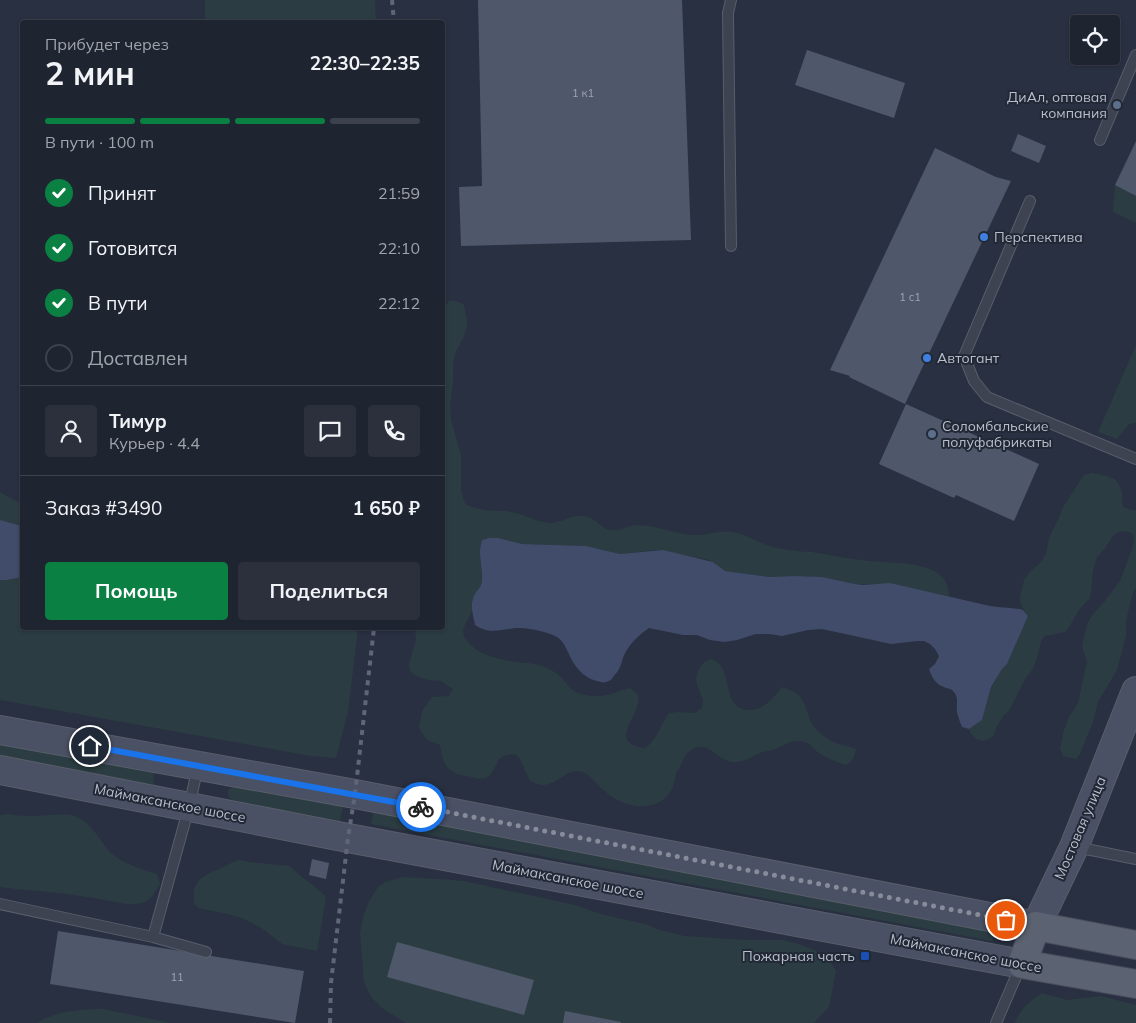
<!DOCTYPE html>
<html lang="ru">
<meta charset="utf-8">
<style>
body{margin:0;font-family:Mulish,sans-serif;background:#2c303d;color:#f1f3f6;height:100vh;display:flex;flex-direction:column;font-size:19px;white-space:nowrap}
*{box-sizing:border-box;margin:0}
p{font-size:16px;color:#a1a4ab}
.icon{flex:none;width:28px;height:28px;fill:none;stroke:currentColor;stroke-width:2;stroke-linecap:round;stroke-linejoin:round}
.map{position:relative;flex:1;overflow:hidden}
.sheet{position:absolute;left:20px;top:20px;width:425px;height:610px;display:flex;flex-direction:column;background:#1f2431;border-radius:5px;box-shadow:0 1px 4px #0004,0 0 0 1px #3c414d}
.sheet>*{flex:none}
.fabs{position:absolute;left:1070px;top:15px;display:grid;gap:10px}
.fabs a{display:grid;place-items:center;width:50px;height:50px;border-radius:5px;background:#1f2431;box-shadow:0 1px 4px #0004,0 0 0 1px #3c414d;font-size:25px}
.pin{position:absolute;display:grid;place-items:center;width:42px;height:42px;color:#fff;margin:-21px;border:2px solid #fff;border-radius:50%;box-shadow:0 1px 5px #0007}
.courier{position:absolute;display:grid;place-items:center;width:50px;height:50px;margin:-25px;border:4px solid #1a73e8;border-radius:50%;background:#fff;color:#222;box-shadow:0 1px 6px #0007}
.summary em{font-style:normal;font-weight:700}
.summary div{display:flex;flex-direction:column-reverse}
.summary{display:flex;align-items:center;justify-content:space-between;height:85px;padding:0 25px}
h1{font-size:32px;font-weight:700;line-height:38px}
.bar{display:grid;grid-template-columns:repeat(4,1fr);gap:8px 5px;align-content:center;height:60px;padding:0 25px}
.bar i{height:6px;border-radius:4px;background:#3c414d}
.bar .selected{background:#0b8043}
.bar p{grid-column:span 4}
.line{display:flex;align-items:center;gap:12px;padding:0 25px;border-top:1px solid #3c414d}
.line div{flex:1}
.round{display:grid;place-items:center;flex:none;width:52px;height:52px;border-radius:5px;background:#2c303d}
ol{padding:0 25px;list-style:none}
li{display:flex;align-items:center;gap:15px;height:55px}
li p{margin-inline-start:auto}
li .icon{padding:5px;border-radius:50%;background:#0b8043;color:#fff;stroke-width:4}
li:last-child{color:#a1a4ab}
li i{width:28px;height:28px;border:2px solid #3c414d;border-radius:50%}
.cta{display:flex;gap:10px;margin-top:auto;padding:10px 25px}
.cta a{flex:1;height:58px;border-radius:5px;background:#0b8043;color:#fff;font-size:20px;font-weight:700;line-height:58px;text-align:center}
.cta a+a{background:#2c303d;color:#f1f3f6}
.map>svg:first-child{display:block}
</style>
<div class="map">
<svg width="1136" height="1023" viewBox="0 0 1136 1023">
<rect width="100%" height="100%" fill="#293041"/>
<path fill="#2b3d42" d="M 205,0 L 375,0 L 376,22 L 205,22 Z
M 1115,185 L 1136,196 L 1136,223 L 1113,212 Z
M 449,301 L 457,301 L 464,305 L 467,319 L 467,326 L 463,339 L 456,351 L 453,364 L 453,381 L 450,405 L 451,420 L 461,455 L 461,490 L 463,498 L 466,505 C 477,509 488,511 500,511 C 504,511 508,511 511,512 C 525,514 537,523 552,523 C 562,522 571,515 581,516 C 597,516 599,529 611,530 C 620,532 628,525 637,525 C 657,525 674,534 693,535 C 706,536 719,530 731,532 C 744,533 755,541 767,545 C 777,549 801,552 812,552 C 831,555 850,559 870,561 C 895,564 951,559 949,597 L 940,594 L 871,584 L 855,584 L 822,577 L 795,576 L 769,577 L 725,571 L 713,562 L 705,559 L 655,550 L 620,554 L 586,546 L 522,544 L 498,538 L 489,538 L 482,540 C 476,556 484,567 482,582 C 481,587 477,590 475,595 C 471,601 473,604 472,610 C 470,619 459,628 465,638 C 476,655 498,659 516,662 C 525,663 534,663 542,666 C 547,668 552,670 556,673 C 569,682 567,692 586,695 C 604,699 614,692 630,688 C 631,689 636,692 637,693 C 647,712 602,742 645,748 C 659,738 659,726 669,713 L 678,712 L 695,713 L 702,708 L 703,700 L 697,685 L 696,677 L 699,669 L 704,662 L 711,659 C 714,660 716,661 718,663 C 733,676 722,711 751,710 C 765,709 774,697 782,687 C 813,695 801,717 820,733 C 824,736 829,740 833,742 C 840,745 848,746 856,749 C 855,757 853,761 846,765 C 838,763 829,759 822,755 C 812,749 813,743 800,741 C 790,740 783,746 775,749 C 770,751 765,751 760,753 C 751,757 742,763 732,762 C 717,760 710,742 695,748 C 686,751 685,757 681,765 C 680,767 678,769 677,771 C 675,775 675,781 673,786 C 668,801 652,808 636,806 C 620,803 612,798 600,787 C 594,781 590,775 583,772 C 567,767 559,784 544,785 C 539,785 534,783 530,781 L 520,759 L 515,754 C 493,754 500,768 487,777 C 482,780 477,778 472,777 C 466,776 458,775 453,772 C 444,768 441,753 440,745 L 427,740 L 419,728 L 422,711 L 432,697 L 449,696 L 453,689 L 441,681 L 428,680 L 418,677 L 413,674 L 410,671 L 409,664 L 416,640 L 415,628 L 442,628 L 442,584 L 444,572 L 442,567 L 442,310 Z
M 1136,345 L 1136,423 L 1129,424 L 1117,439 L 1098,432 Z
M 1092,473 C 1102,475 1117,476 1120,487 C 1123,493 1122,501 1123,507 L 1132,510 L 1136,510 L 1136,588 L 1133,593 L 1131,600 L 1126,621 L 1126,636 L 1117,670 L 1098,702 L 1093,722 L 1080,754 L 1076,759 L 1063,756 L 1060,749 L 1063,733 L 1069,717 L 1078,703 L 1087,661 L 1082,646 L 1086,629 L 1088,622 L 1093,614 L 1104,602 L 1120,581 L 1132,549 L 1134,540 L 1132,533 L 1125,531 L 1119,532 L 1113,536 L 1105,548 L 1097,557 L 1093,571 L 1091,593 L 1089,599 L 1079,610 L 1069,627 L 1065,632 L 1045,636 L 1041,641 L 1038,655 L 1033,669 L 1025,679 L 1009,711 L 1003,716 L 996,728 L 994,735 L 989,739 L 983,741 L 976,739 L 971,734 L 969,729 L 982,720 L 991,687 L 1002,669 L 1007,663 L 1028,616 L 1021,605 L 1020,597 L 1024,580 L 1029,573 L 1041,562 L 1046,554 L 1049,538 L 1060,515 L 1063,507 L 1084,475 Z
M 0,492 L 12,499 L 22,503 L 22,526 L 0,520 Z
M 22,577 L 22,628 L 358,628 L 348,712 L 336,758 L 311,756 L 0,700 L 0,580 L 7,580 Z
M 0,743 L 153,771 L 154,785 L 0,756 Z
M 232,787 L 343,806 L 340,821 L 232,800 L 228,796 L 228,791 Z
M 374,810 L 995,926 L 992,941 L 371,824 Z
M 8,814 C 22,817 36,816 51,815 C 60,815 68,813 77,817 C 92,824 99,839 109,851 C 117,861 145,871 157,874 L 160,884 C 155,892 151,901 141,903 C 127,906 113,901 100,899 C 67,893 33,891 0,887 L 0,815 Z
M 240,860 L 249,862 L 290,866 C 301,878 315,885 326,897 L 317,951 L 282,944 L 263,929 L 244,919 L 228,914 L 198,908 L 194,902 L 194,889 L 199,880 L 209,873 L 217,870 L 231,863 Z
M 402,877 C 423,878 443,879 464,881 L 575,905 L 601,914 L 645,924 L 660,930 L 684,936 L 747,940 L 783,940 L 799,944 L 823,954 L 829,959 L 836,971 L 829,1007 L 814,1023 L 406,1023 L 382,1008 L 371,997 L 364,982 L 360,933 L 363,917 L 369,901 L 378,887 L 385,882 Z
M 1042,993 L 1067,1000 L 1101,996 L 1136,1005 L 1136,1023 L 1015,1023 C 1020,1009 1030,1001 1042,993 Z
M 103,1009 L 171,1023 L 37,1023 C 54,1011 83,1009 103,1009 Z"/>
<path fill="#404c69" d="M 0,520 L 22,526 L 22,577 L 7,580 L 0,580 Z
M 489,538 L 498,538 L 522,544 L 586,546 L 620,554 L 663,550 L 713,562 L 725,571 L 769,577 L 795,576 L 822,577 L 855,584 L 863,585 L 890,583 L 990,606 C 1001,608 1012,607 1023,610 L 1028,616 L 1007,664 L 1002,669 L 991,687 L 982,720 L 969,729 L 962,727 C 960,722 958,717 957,712 C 956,705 959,698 954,692 C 951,688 948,689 944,687 C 935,684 932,677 929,669 L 935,664 L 939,656 L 935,649 L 930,644 L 924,641 L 917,641 L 891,644 L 822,629 L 808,630 L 782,636 L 769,634 L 756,634 L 737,640 L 724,642 L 710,640 L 697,635 L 683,635 L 649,628 C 639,635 630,643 624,655 C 622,659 622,663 620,667 C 618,672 614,675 611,680 C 605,683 603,683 597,681 C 583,678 573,665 568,652 C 565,646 563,641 557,637 C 549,632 529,628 520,628 C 503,628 491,636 475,625 C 473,614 469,604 475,594 C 478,589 482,586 482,580 C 483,565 477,556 482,540 Z"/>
<path fill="#4f576a" d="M 478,0 L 682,0 L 691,240 L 461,246 L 459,187 L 482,186 Z
M 807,50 L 905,83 L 894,118 L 795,85 Z
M 1018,134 L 1046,146 L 1039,163 L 1011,151 Z
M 1136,141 L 1136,196 L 1115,185 Z
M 935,148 L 996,177 L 1011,181 L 905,404 L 849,377 L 850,376 L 830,370 Z
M 906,404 L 1039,464 L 1014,521 L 956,495 L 954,498 L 879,464 Z
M 312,859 L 329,863 L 326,879 L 309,875 Z
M 58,931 L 304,971 L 295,1023 L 50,984 Z
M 397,942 L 534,980 L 524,1015 L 387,977 Z
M 565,1011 L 621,1022 L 621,1023 L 563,1023 Z"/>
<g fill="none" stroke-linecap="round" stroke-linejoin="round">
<g stroke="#585e6b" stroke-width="12">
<path id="service" d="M 1100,140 L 1136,55
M 1030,201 L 964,356 L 974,381 L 987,397 L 1136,459
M 731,246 L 728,13 L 731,0
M 1076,847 L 1136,859
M 0,904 L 153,937 L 206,952
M 153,937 L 189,807 L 198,766
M 996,1023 L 1021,965"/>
</g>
<g stroke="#585e6b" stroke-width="30">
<path id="secondary" d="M 0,730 L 355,794 L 1036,926 L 1074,847 L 1136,691
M 0,770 L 348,838 L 1022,964"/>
</g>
<g stroke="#474c5a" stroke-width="30">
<path id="primary" d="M 1136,945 L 1036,926 L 1022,964 L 1136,984"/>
</g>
<use href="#service" stroke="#3d4351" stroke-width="10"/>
<use href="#secondary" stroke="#4b5164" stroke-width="28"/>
<use href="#primary" stroke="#5b6271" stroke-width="28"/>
<path stroke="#5f6678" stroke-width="4" stroke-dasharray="5 5" stroke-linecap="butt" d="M 392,0 L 394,22
M 330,1023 L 331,983 L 348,838 L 355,794 L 374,628"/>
</g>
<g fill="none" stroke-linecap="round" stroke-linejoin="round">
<path stroke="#878c9b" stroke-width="5" stroke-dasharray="0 9" d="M 421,807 L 1006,920"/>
<path stroke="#1a73e8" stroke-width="6" d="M 90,746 L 421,807"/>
</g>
<g fill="#5c6f8a" stroke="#212836" stroke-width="2">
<circle cx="1117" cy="105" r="5"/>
<circle cx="932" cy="434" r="5"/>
</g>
<g fill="#3f7fe0" stroke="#212836" stroke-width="2">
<circle cx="984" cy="237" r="5"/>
<circle cx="927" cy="358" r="5"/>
</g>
<rect fill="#1a4fb4" stroke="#212836" stroke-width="2" x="860" y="951" width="10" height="10" rx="2.5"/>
<g text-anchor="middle" stroke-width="4" stroke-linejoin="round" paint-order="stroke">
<g font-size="11" fill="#9fa4b3">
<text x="583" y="97">1 к1</text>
<text x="910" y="301">1 с1</text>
<text x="177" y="981">11</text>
</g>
<g font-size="14" fill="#babecb" stroke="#212836" text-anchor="start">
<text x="1107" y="102" text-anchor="end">ДиАл, оптовая<tspan x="1107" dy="16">компания</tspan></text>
<text x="994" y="242">Перспектива</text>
<text x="937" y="363">Автогант</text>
<text x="942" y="431">Соломбальские<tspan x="942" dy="16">полуфабрикаты</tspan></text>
<text x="855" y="961" text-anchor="end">Пожарная часть</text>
</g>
<g font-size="14" fill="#babecb" stroke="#212836">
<text transform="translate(170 803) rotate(11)" y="5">Маймаксанское шоссе</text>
<text transform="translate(1080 828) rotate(-67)" y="5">Мостовая улица</text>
<text transform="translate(568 879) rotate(11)" y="5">Маймаксанское шоссе</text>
<text transform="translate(966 953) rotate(11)" y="5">Маймаксанское шоссе</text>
</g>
</g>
</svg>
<div class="fabs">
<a><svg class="icon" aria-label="locate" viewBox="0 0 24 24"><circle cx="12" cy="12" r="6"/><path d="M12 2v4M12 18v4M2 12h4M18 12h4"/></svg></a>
</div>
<div class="pin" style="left:1006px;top:920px;background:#ea580c"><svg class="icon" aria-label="bag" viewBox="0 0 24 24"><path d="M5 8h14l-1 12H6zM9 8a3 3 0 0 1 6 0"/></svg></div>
<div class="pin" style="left:90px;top:746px;background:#1f2937"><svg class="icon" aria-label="home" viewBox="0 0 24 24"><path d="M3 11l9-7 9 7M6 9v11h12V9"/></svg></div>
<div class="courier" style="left:421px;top:807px"><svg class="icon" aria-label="bike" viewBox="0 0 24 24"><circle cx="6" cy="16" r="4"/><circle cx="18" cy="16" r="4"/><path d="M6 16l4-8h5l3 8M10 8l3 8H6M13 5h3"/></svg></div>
<section class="sheet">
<div class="summary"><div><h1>2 мин</h1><p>Прибудет через</p></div><em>22:30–22:35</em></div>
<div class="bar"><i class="selected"></i><i class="selected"></i><i class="selected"></i><i></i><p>В пути · 100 m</p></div>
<ol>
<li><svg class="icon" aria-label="check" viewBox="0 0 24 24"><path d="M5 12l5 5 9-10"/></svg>Принят<p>21:59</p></li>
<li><svg class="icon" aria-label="check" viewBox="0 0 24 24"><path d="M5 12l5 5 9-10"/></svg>Готовится<p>22:10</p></li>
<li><svg class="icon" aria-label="check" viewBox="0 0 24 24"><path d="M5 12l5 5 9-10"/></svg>В пути<p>22:12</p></li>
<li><i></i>Доставлен</li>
</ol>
<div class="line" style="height:90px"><a class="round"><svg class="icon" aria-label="person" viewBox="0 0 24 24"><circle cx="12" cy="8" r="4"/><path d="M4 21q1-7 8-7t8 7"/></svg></a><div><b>Тимур</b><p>Курьер · 4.4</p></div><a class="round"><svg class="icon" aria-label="chat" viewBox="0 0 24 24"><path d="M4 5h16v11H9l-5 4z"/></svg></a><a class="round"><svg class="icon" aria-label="phone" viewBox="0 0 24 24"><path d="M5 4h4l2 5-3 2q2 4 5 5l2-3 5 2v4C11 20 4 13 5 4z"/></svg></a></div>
<div class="line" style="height:65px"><div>Заказ #3490</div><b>1 650 ₽</b></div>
<div class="cta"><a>Помощь</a><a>Поделиться</a></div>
</section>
</div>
